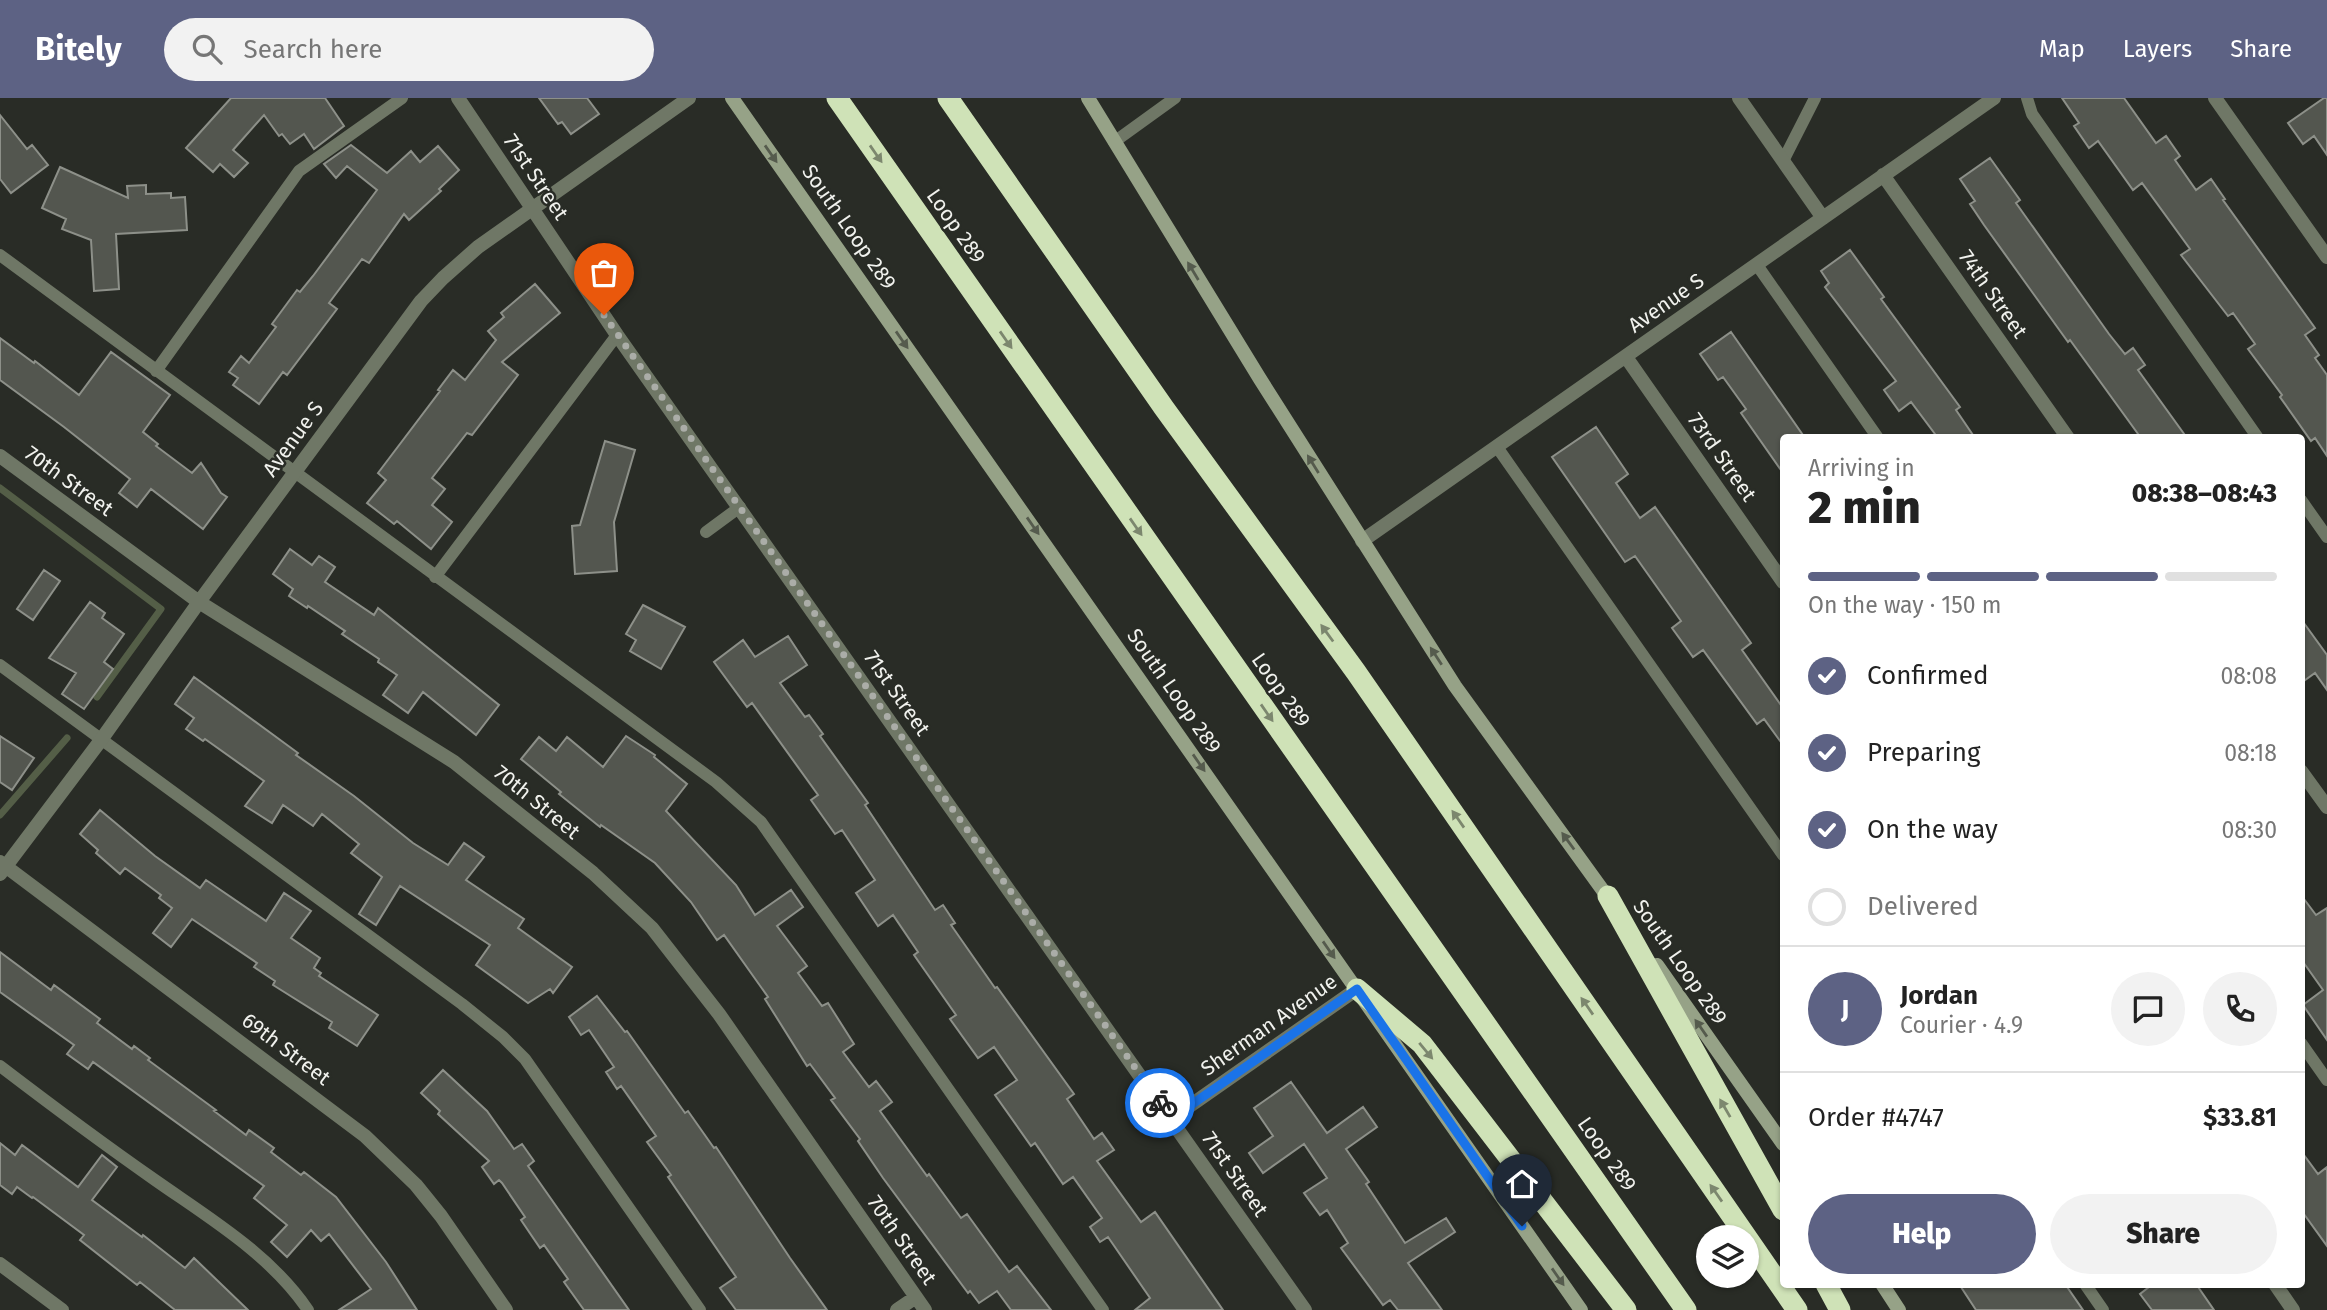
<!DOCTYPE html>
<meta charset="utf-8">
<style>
body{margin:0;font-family:"Fira Sans",sans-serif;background:#f2f2f2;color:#222;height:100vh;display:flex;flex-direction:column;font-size:26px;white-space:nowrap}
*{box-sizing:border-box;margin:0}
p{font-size:23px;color:#767676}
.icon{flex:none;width:38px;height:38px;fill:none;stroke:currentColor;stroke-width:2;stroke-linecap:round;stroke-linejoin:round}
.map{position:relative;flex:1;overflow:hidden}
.panel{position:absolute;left:1780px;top:336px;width:525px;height:854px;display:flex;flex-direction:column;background:#fff;border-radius:7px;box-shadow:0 2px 5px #0004}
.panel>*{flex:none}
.fabs{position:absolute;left:1696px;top:1127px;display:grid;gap:14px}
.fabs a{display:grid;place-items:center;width:63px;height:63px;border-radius:50%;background:#fff;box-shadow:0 2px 5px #0004;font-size:35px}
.pin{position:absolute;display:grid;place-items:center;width:60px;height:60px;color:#fff;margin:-72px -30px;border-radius:50% 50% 50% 0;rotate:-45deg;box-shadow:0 0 7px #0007}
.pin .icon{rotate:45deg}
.courier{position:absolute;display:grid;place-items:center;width:70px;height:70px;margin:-35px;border:5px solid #1a73e8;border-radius:50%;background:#fff;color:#222;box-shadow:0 2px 9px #0007}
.overview em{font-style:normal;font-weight:800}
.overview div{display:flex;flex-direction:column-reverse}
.overview{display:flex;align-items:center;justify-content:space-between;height:119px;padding:0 28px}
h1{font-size:46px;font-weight:800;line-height:52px}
.bar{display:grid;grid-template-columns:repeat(4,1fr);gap:10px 7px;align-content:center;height:84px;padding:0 28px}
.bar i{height:9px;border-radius:5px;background:#e0e0e0}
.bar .active{background:#5d6284}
.bar p{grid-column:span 4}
.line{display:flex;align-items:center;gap:18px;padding:0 28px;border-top:2px solid #e0e0e0}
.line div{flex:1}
.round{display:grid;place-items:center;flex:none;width:74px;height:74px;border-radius:37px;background:#f2f2f2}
ol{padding:0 28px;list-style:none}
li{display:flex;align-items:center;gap:21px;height:77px}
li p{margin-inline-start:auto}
li .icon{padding:7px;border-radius:50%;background:#5d6284;color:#fff;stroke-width:4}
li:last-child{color:#767676}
li i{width:38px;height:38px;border:4px solid #e0e0e0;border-radius:50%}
.primary-button{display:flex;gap:14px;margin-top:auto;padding:14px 28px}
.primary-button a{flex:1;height:80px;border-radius:42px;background:#5d6284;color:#fff;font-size:28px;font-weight:800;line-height:80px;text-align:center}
.primary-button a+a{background:#f2f2f2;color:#222}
header{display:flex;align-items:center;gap:42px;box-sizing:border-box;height:98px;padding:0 35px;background:#5d6284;color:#fff}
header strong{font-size:33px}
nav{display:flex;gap:38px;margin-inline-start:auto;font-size:24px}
.search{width:490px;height:63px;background:#f2f2f2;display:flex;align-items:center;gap:18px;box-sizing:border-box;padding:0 24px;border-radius:38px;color:#767676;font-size:26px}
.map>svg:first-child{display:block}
</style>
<header>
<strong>Bitely</strong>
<div class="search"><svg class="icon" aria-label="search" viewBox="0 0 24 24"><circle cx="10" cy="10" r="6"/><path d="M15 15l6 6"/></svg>Search here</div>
<nav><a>Map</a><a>Layers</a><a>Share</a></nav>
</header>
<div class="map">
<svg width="2327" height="1212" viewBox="0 0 2327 1212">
<rect width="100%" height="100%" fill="#292c26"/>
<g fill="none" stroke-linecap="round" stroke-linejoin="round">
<path stroke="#545e47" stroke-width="7" d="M 0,390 L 161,511 L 97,599
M 0,717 L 67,640"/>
</g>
<path fill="#53564f" stroke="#8d9089" stroke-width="2" d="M 231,0 L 325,0 L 344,28 L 314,51 L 304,36 L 290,46 L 282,36 L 279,38 L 264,17 L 233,52 L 248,65 L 234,79 L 220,66 L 213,74 L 186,50 Z
M 539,0 L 587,0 L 599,16 L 571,36 L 562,24 L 558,26 Z
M 2062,0 L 2124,0 L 2156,45 L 2166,38 L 2180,58 L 2175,62 L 2196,92 L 2211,81 L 2225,101 L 2223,102 L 2315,230 L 2305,237 L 2319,257 L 2315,260 L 2327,277 L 2327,358 L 2315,340 L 2311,343 L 2280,299 L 2282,297 L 2248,251 L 2255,246 L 2233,215 L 2228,218 L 2181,157 L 2190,151 L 2142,85 L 2133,92 L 2098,43 L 2089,50 L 2074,28 L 2079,25 Z
M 2324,0 L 2327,0 L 2327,57 L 2314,38 L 2303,46 L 2288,25 Z
M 0,17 L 27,51 L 32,47 L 48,67 L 11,95 L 0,81 Z
M 351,47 L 387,75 L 411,53 L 420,64 L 438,48 L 459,72 L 439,91 L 441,93 L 409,122 L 404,116 L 369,165 L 362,161 L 329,205 L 337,211 L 287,277 L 283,274 L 259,306 L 233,287 L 238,280 L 229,274 L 241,258 L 249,265 L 276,229 L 272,226 L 297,192 L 300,194 L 313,178 L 377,92 L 347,68 L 336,80 L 324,66 Z
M 1990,60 L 2020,102 L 2016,105 L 2109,236 L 2125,256 L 2133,250 L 2145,267 L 2138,272 L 2187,340 L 2141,340 L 2070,242 L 2068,244 L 1984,127 L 1970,106 L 1975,103 L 1960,81 Z
M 60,69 L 128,100 L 127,88 L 146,87 L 146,96 L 171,95 L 171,100 L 185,99 L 187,132 L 116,136 L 119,191 L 94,193 L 91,142 L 62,131 L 66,121 L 42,110 Z
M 1850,152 L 1884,199 L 1881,201 L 1960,309 L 1956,312 L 1975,340 L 1938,340 L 1911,304 L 1899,313 L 1884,292 L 1896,283 L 1825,189 L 1829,185 L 1821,173 Z
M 535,186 L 560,215 L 502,264 L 518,277 L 472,337 L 467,335 L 432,380 L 445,391 L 432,407 L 452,424 L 431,451 L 397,423 L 394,426 L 367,405 L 386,382 L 378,375 L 440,293 L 438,292 L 453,272 L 465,282 L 496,242 L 488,233 L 504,219 L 501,215 Z
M 1731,234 L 1805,340 L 1783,340 L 1783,375 L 1741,315 L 1746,311 L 1723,279 L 1718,282 L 1700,256 Z
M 0,240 L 34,265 L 35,263 L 79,297 L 111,254 L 170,297 L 143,334 L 158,346 L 156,348 L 192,375 L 201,365 L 221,395 L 227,399 L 203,431 L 151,391 L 137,409 L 119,395 L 130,381 L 64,329 L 0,282 Z
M 1596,329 L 1628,376 L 1616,385 L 1640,420 L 1655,409 L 1751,545 L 1742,552 L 1783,610 L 1783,647 L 1764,621 L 1757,626 L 1703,552 L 1693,559 L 1672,530 L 1681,523 L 1635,458 L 1625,464 L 1552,359 Z
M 605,343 L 635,352 L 614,424 L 617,473 L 575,476 L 572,428 L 580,427 Z
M 290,451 L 312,467 L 319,458 L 335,469 L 325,484 L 374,517 L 378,510 L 499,607 L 476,637 L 423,594 L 408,615 L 383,597 L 397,577 L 378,564 L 379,561 L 342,536 L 345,533 L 308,508 L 307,510 L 289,498 L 293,491 L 273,476 Z
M 44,472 L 60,483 L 33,522 L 17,511 Z
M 90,504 L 105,515 L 102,520 L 124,536 L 104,564 L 113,571 L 84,611 L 62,596 L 76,575 L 49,560 Z
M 643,507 L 685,529 L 661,571 L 630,553 L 636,542 L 626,536 Z
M 2301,521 L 2327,557 L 2327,592 L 2315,575 L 2301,585 Z
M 788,538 L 807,567 L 780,585 L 805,619 L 809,617 L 823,636 L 820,638 L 868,705 L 865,707 L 935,812 L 943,807 L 955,825 L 951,827 L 995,890 L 997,889 L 1074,996 L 1067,1001 L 1094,1041 L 1102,1035 L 1114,1052 L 1097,1063 L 1141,1124 L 1155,1114 L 1223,1212 L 1135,1212 L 1150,1200 L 1108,1139 L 1100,1144 L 1090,1129 L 1102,1120 L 1073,1079 L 1063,1086 L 1035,1045 L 1031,1048 L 995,997 L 1017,982 L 994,949 L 978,960 L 950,921 L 956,917 L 914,857 L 918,854 L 893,817 L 878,828 L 856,795 L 875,782 L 842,732 L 835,736 L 811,702 L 818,697 L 752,605 L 747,609 L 714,564 L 743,542 L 755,559 Z
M 194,579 L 298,655 L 296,657 L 354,698 L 413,745 L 448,767 L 464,745 L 484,759 L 466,782 L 524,821 L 518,830 L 572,869 L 553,895 L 550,891 L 528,905 L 476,867 L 490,847 L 400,788 L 376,827 L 359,816 L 382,779 L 351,755 L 359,746 L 322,716 L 313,728 L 283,707 L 272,725 L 245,708 L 264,683 L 205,641 L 203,643 L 186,631 L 194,620 L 175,606 Z
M 0,638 L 34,660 L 12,692 L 0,684 Z
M 626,638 L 655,657 L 654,659 L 687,686 L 666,713 L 736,787 L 755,817 L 791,792 L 803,809 L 777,828 L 807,868 L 798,875 L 822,908 L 828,905 L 854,946 L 843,954 L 869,989 L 876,983 L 892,1004 L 880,1013 L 927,1078 L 929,1076 L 961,1120 L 967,1116 L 1009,1174 L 1017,1168 L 1051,1212 L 1011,1212 L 997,1193 L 979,1205 L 970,1193 L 968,1195 L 883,1080 L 858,1043 L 860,1041 L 831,1002 L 835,1000 L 810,966 L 807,968 L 765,901 L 768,899 L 724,837 L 717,842 L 691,804 L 655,765 L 601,727 L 600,729 L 559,696 L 561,694 L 521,661 L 539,639 L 556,653 L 567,639 L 603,669 Z
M 100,712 L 155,758 L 200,790 L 206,782 L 266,823 L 284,795 L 311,813 L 291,840 L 320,860 L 314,870 L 321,875 L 319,878 L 378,917 L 357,948 L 329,930 L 332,924 L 273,887 L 275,883 L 254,869 L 257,865 L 192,821 L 171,849 L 153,835 L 172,810 L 159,800 L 161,797 L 125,770 L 120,776 L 96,755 L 98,752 L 80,736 Z
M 2301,797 L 2316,817 L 2327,810 L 2327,942 L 2303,907 L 2323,892 L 2301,861 Z
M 0,854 L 51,892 L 54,887 L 100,921 L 97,925 L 132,951 L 134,948 L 150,960 L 148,962 L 216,1012 L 214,1013 L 246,1037 L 249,1032 L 274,1050 L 271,1054 L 301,1077 L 304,1074 L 336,1099 L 386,1164 L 417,1212 L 339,1212 L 371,1191 L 329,1136 L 321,1143 L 311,1132 L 287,1159 L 271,1144 L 287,1127 L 254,1100 L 264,1088 L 93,964 L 88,971 L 67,956 L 74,947 L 0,894 Z
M 597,898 L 625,934 L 627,933 L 685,1015 L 688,1013 L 714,1050 L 716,1049 L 790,1160 L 827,1212 L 736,1212 L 720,1190 L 736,1179 L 668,1079 L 671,1077 L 647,1044 L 656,1038 L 621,988 L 617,991 L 606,974 L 614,969 L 589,932 L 581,937 L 569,919 Z
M 443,972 L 487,1013 L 514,1051 L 522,1046 L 534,1063 L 528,1068 L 629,1212 L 584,1212 L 564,1184 L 568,1181 L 544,1147 L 540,1150 L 521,1122 L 525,1119 L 502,1085 L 499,1082 L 494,1086 L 482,1069 L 489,1063 L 438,1016 L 440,1013 L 421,995 Z
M 1291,984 L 1327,1035 L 1363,1009 L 1377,1029 L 1346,1051 L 1369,1084 L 1366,1086 L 1405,1145 L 1446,1120 L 1455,1134 L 1408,1165 L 1442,1212 L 1398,1212 L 1390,1202 L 1383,1207 L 1341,1150 L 1348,1145 L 1327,1112 L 1320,1117 L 1304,1095 L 1327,1080 L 1304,1046 L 1263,1075 L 1249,1055 L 1273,1038 L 1254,1010 Z
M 0,1045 L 15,1057 L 22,1047 L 78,1089 L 102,1057 L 117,1069 L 92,1102 L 142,1139 L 143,1137 L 185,1170 L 194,1160 L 248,1212 L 175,1212 L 140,1184 L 137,1187 L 80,1142 L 84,1137 L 33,1099 L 32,1100 L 17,1089 L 12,1096 L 0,1087 Z
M 2301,1053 L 2318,1076 L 2327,1069 L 2327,1148 L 2301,1112 Z
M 1959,1186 L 2065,1186 L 2083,1212 L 1976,1212 Z
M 2153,1186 L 2196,1186 L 2214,1212 L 2152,1212 L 2140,1196 Z"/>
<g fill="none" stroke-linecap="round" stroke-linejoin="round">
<path stroke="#6f7766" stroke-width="12" d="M 2027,0 L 2032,16 L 2258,340
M 1114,44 L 1175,0
M 1783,63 L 1815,0
M 0,157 L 716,684 L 761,724 L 1103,1212
M 1757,167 L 1878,340
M 156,273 L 299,73 L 402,0
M 1497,349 L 1783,757
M 2301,402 L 2327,439
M 706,434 L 740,409
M 435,479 L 617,237
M 0,567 L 462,906 L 503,939 L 525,961 L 700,1212
M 2301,945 L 2327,982
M 0,968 C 51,1007 102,1045 155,1082 C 209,1120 270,1156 308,1212
M 2085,1186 L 2103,1212"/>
<path stroke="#6f7766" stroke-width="14" d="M 458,0 L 617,237 L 1305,1212
M 1739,0 L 1823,120
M 2215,0 L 2327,159
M 1883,77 L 2068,340
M 1626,259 L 1783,484
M 0,358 L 199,504 L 454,664 L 593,775 L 652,830 L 719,916 L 925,1212
M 1362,443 L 1994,0
M 2301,673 L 2327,709
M 0,764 L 365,1038 L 416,1087 L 441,1118 L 506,1212
M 0,776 L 101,642 L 199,504 L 421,203 L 443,180 L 478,149 L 689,0
M 1171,1021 L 1357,891
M 0,1166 L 62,1212
M 2275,1186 L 2293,1212
M 897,1212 L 916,1199"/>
<path stroke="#96a287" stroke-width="14" d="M 732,0 L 1581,1212
M 1088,0 L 1260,281 L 1455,588 L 1612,805
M 1657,867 L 1783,1046
M 1882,1186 L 1899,1212"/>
<path stroke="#cfe2b7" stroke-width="21" d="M 837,0 L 1686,1212
M 948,0 L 1164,310 L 1356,574 L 1797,1212
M 1608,798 L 1783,1112
M 1357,891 L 1422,946 L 1626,1212
M 1826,1186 L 1840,1212"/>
</g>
<defs><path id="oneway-solid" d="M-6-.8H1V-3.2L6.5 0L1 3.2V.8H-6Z" transform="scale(1.75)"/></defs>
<g fill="#555b4d">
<use href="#oneway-solid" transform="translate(771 56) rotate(55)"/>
<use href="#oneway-solid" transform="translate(1193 173) rotate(-121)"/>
<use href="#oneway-solid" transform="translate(902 242) rotate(55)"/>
<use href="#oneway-solid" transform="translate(1313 366) rotate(-122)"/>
<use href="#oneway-solid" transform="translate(1033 428) rotate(55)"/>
<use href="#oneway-solid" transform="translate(1436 558) rotate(-123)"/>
<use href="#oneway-solid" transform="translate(1199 665) rotate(55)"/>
<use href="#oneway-solid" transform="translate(1568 743) rotate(-126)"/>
<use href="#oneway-solid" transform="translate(1329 852) rotate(55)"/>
<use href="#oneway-solid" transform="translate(1701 930) rotate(-125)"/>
<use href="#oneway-solid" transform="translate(1558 1179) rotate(55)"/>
</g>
<g fill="#7c876e">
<use href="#oneway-solid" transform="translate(876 56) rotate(55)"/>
<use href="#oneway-solid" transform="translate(1006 242) rotate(55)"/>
<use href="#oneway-solid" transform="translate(1136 429) rotate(55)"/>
<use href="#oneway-solid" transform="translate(1327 535) rotate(-126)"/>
<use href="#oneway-solid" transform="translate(1267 615) rotate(55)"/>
<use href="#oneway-solid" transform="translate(1458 721) rotate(-125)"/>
<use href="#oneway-solid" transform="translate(1587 908) rotate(-125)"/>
<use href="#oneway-solid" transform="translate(1426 953) rotate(50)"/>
<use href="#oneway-solid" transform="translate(1725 1010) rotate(-120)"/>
<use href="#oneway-solid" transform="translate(1716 1095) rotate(-125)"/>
</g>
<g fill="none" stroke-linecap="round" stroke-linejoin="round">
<path stroke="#abada8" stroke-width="7" stroke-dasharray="0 12.6" d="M 604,217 L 1160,1005"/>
<path stroke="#1a73e8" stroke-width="9" d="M 1160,1005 L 1171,1021 L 1357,891 L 1522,1128"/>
</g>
<g text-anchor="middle" stroke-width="5" stroke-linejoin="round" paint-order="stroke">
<g font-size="21" fill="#f1f2ee" stroke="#292c26">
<text transform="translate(536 79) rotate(56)" y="7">71st Street</text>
<text transform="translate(956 128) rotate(55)" y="7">Loop 289</text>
<text transform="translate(849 129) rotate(55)" y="7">South Loop 289</text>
<text transform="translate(1993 196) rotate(55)" y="7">74th Street</text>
<text transform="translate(1666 205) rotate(-35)" y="7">Avenue S</text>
<text transform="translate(293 341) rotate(-54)" y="7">Avenue S</text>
<text transform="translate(1722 359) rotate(55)" y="7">73rd Street</text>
<text transform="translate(69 383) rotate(36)" y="7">70th Street</text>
<text transform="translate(1281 592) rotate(55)" y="7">Loop 289</text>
<text transform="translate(1174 593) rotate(55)" y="7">South Loop 289</text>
<text transform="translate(897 595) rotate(55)" y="7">71st Street</text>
<text transform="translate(537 704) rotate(39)" y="7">70th Street</text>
<text transform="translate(1680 864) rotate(55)" y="7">South Loop 289</text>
<text transform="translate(1269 927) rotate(-35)" y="7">Sherman Avenue</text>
<text transform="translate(286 951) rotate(37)" y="7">69th Street</text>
<text transform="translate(1607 1056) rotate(55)" y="7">Loop 289</text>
<text transform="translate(1235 1076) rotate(55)" y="7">71st Street</text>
<text transform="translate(902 1142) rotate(55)" y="7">70th Street</text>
</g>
</g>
</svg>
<div class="fabs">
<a><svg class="icon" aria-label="layers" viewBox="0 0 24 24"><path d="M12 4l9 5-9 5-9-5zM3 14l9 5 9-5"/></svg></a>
</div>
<div class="pin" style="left:604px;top:217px;background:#ea580c"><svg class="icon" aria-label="bag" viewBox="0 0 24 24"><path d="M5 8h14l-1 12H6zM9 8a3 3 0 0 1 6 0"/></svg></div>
<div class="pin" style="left:1522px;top:1128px;background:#1f2937"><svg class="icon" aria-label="home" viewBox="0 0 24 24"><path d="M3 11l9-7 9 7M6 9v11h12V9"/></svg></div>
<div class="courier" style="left:1160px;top:1005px"><svg class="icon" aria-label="bike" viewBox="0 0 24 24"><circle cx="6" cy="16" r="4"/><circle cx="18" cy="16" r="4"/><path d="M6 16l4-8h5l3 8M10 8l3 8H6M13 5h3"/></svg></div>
<section class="panel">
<div class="overview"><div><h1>2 min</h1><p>Arriving in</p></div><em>08:38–08:43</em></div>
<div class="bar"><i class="active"></i><i class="active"></i><i class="active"></i><i></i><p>On the way · 150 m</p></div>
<ol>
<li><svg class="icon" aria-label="check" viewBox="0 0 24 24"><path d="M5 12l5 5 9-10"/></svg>Confirmed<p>08:08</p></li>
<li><svg class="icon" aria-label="check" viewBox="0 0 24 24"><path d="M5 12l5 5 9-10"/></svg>Preparing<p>08:18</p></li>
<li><svg class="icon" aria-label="check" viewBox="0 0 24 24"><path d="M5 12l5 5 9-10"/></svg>On the way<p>08:30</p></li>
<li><i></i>Delivered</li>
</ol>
<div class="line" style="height:126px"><b class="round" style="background:#5d6284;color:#fff">J</b><div><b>Jordan</b><p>Courier · 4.9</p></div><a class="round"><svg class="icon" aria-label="chat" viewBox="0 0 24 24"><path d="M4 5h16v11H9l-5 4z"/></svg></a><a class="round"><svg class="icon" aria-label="phone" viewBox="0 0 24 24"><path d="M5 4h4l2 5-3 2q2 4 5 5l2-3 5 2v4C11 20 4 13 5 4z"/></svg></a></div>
<div class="line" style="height:91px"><div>Order #4747</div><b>$33.81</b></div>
<div class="primary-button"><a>Help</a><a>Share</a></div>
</section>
</div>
